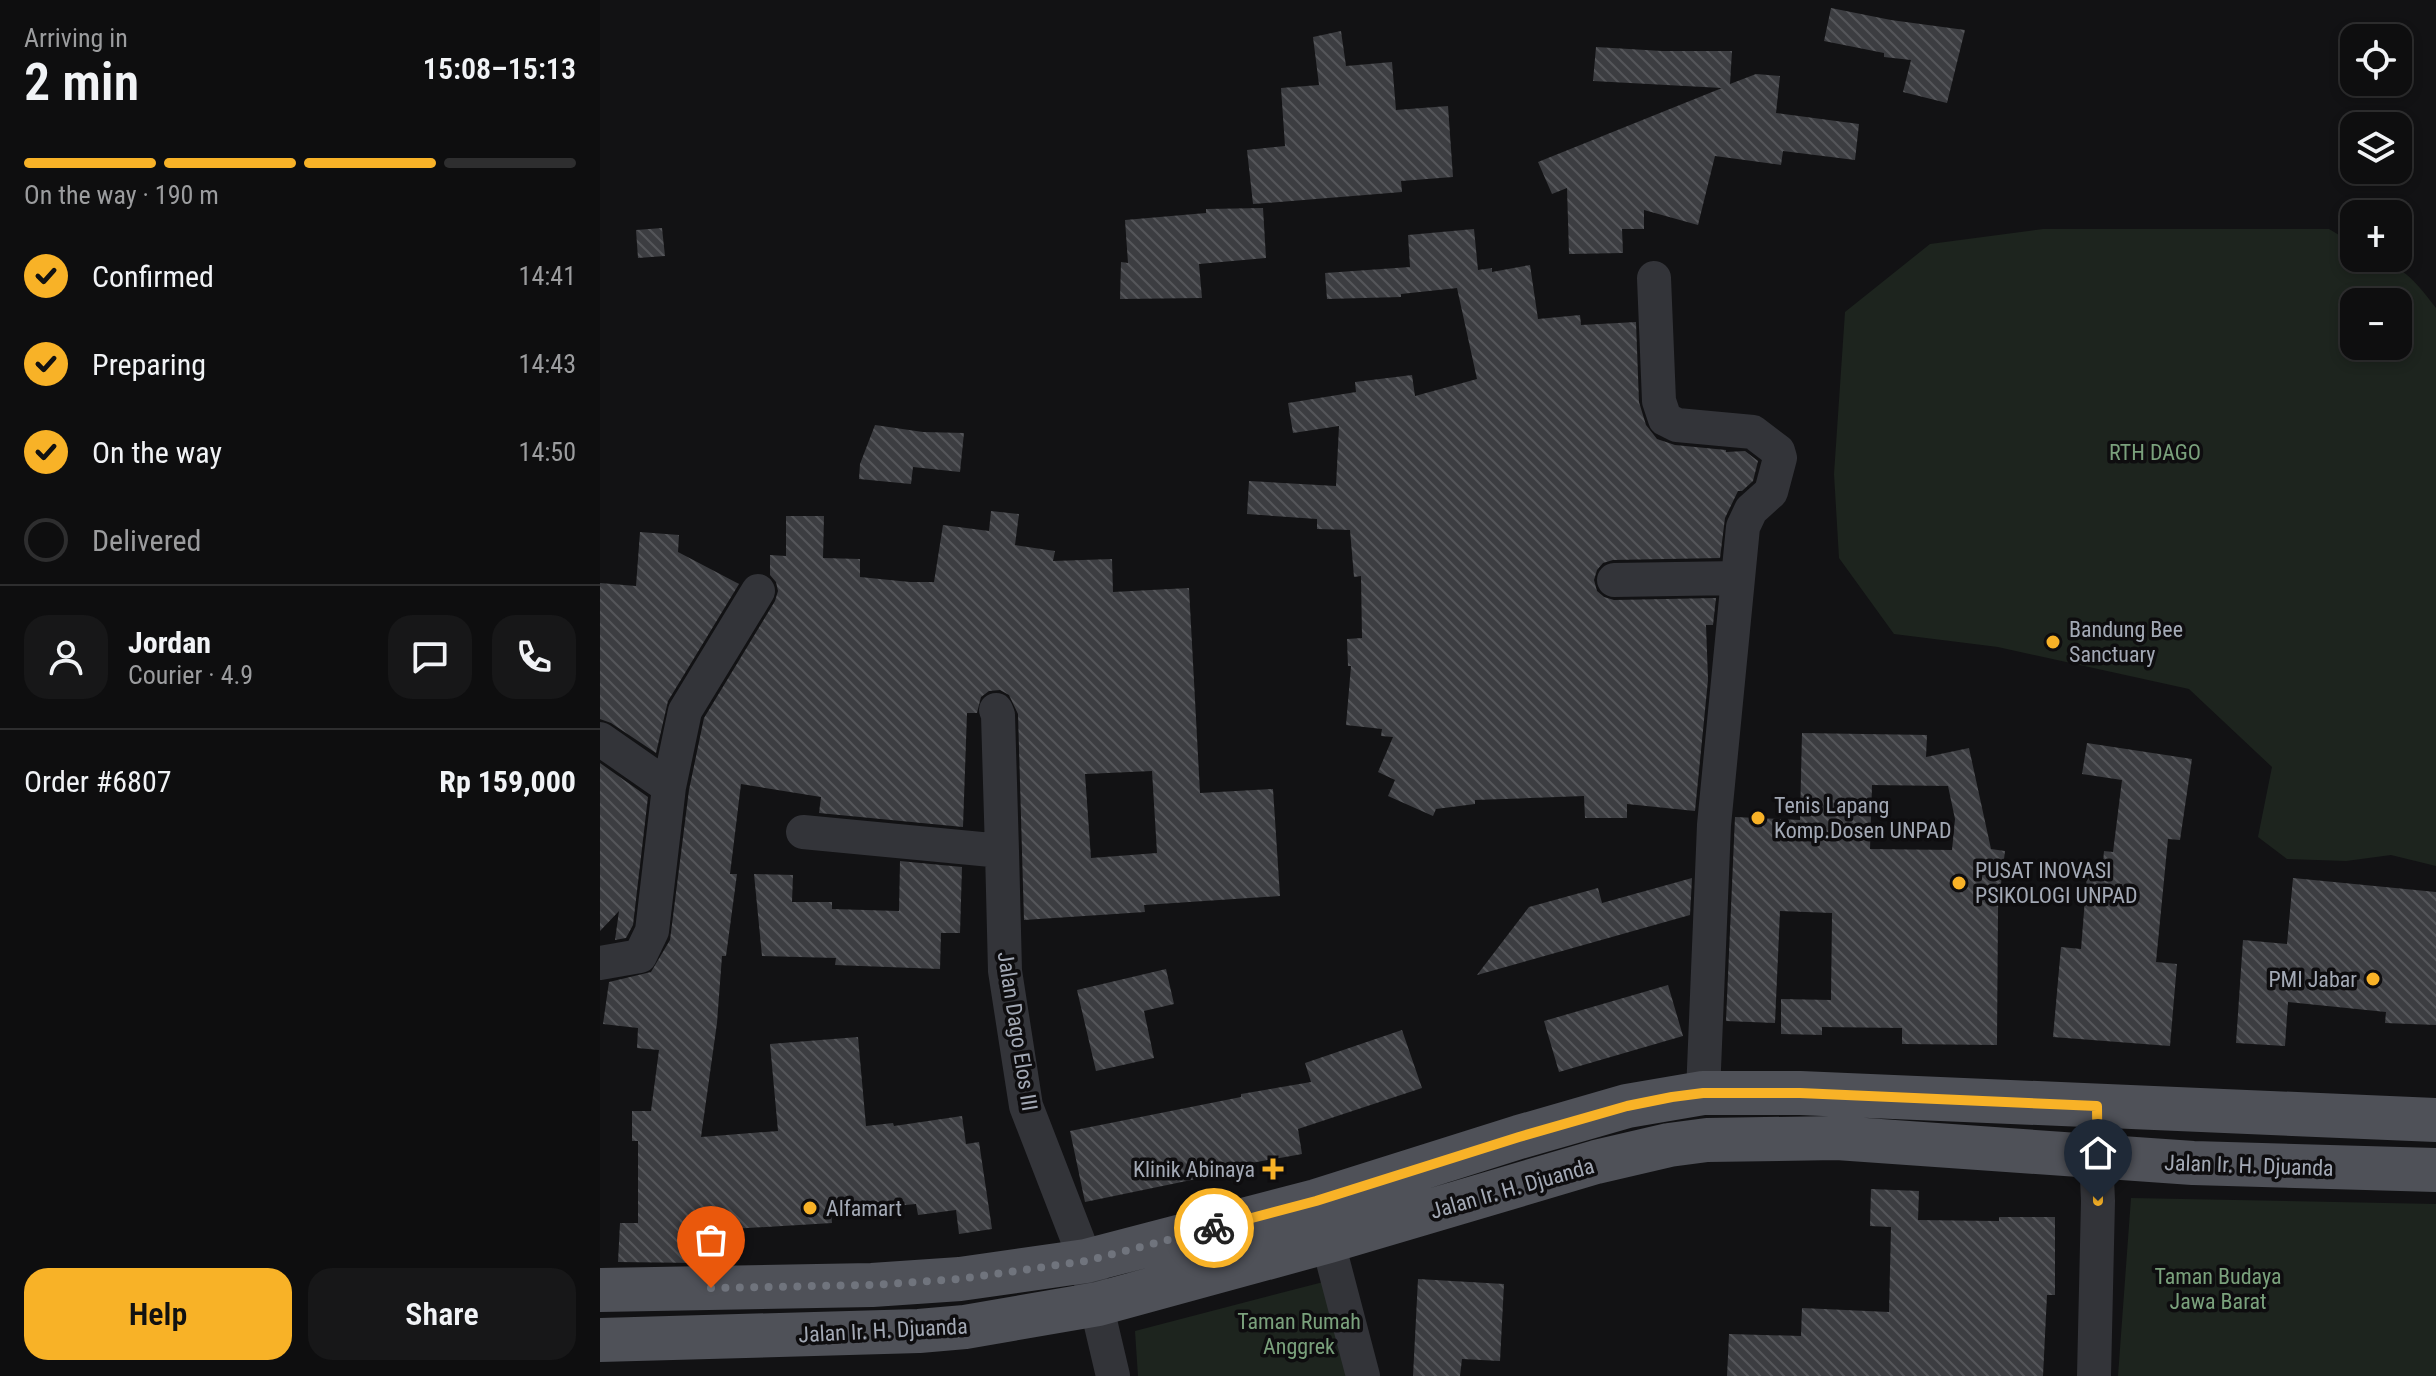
<!DOCTYPE html>
<meta charset="utf-8">
<style>
body{margin:0;font-family:"Roboto Condensed",sans-serif;background:#171718;color:#f1f3f6;height:100vh;display:flex;flex-direction:column;font-size:30px;white-space:nowrap}
*{box-sizing:border-box;margin:0}
p{font-size:26px;color:#9b9c9e}
.icon{flex:none;width:44px;height:44px;fill:none;stroke:currentColor;stroke-width:2;stroke-linecap:round;stroke-linejoin:round}
.map{position:relative;flex:1;overflow:hidden}
.details{display:flex;flex-direction:column;background:#0e0e0f;width:600px}
.details>*{flex:none}
.tools{position:absolute;left:1740px;top:24px;display:grid;gap:16px}
.tools a{display:grid;place-items:center;width:72px;height:72px;border-radius:16px;background:#0e0e0f;box-shadow:0 4px 12px #0003,0 0 0 2px #2e2e2f;font-size:40px}
.pin{position:absolute;display:grid;place-items:center;width:68px;height:68px;color:#fff;margin:-82px -34px;border-radius:50% 50% 50% 0;rotate:-45deg;box-shadow:0 0 8px #0007}
.pin .icon{rotate:45deg}
.courier{position:absolute;display:grid;place-items:center;width:80px;height:80px;margin:-40px;border:6px solid #f8b227;border-radius:50%;background:#fff;color:#222;box-shadow:0 2px 10px #0007}
.summary em{font-style:normal;font-weight:600}
.summary div{display:flex;flex-direction:column-reverse}
.summary{display:flex;align-items:center;justify-content:space-between;height:136px;padding:0 24px}
h1{font-size:52px;font-weight:600;line-height:60px}
.bar{display:grid;grid-template-columns:repeat(4,1fr);gap:12px 8px;align-content:center;height:96px;padding:0 24px}
.bar i{height:10px;border-radius:6px;background:#2e2e2f}
.bar .on{background:#f8b227}
.bar p{grid-column:span 4}
.line{display:flex;align-items:center;gap:20px;padding:0 24px;border-top:2px solid #2e2e2f}
.line div{flex:1}
.round{display:grid;place-items:center;flex:none;width:84px;height:84px;border-radius:24px;background:#171718}
ol{padding:0 24px;list-style:none}
li{display:flex;align-items:center;gap:24px;height:88px}
li p{margin-inline-start:auto}
li .icon{padding:8px;border-radius:50%;background:#f8b227;color:#111;stroke-width:4}
li:last-child{color:#9b9c9e}
li i{width:44px;height:44px;border:4px solid #2e2e2f;border-radius:50%}
.action{display:flex;gap:16px;margin-top:auto;padding:16px 24px}
.action a{flex:1;height:92px;border-radius:24px;background:#f8b227;color:#111;font-size:32px;font-weight:600;line-height:92px;text-align:center}
.action a+a{background:#171718;color:#f1f3f6}
main{display:flex;flex:1;min-height:0}
.map>svg:first-child{display:block}
</style>
<main>
<section class="details">
<div class="summary"><div><h1>2 min</h1><p>Arriving in</p></div><em>15:08–15:13</em></div>
<div class="bar"><i class="on"></i><i class="on"></i><i class="on"></i><i></i><p>On the way · 190 m</p></div>
<ol>
<li><svg class="icon" aria-label="check" viewBox="0 0 24 24"><path d="M5 12l5 5 9-10"/></svg>Confirmed<p>14:41</p></li>
<li><svg class="icon" aria-label="check" viewBox="0 0 24 24"><path d="M5 12l5 5 9-10"/></svg>Preparing<p>14:43</p></li>
<li><svg class="icon" aria-label="check" viewBox="0 0 24 24"><path d="M5 12l5 5 9-10"/></svg>On the way<p>14:50</p></li>
<li><i></i>Delivered</li>
</ol>
<div class="line" style="height:144px"><a class="round"><svg class="icon" aria-label="person" viewBox="0 0 24 24"><circle cx="12" cy="8" r="4"/><path d="M4 21q1-7 8-7t8 7"/></svg></a><div><b>Jordan</b><p>Courier · 4.9</p></div><a class="round"><svg class="icon" aria-label="chat" viewBox="0 0 24 24"><path d="M4 5h16v11H9l-5 4z"/></svg></a><a class="round"><svg class="icon" aria-label="phone" viewBox="0 0 24 24"><path d="M5 4h4l2 5-3 2q2 4 5 5l2-3 5 2v4C11 20 4 13 5 4z"/></svg></a></div>
<div class="line" style="height:104px"><div>Order #6807</div><b>Rp 159,000</b></div>
<div class="action"><a>Help</a><a>Share</a></div>
</section>
<div class="map">
<svg width="1836" height="1376" viewBox="0 0 1836 1376">
<defs>
<pattern id="building-back-hatch" width="6" height="6" patternUnits="userSpaceOnUse" patternTransform="scale(2)"><rect width="6" height="6" fill="#3c3d41"/><path d="M-1 5l2 2M0 0l6 6M5-1l2 2" fill="none" stroke="#55565a"/></pattern>
</defs>
<rect width="100%" height="100%" fill="#121214"/>
<path fill="#1d241e" fill-rule="evenodd" d="M 1443,229 L 1729,229 L 1754,244 L 1754,258 C 1796,258 1812,276 1836,308 L 1836,866 L 1791,855 L 1746,861 L 1687,859 L 1658,837 L 1672,767 L 1589,689 L 1398,647 L 1294,634 L 1239,558 L 1234,474 L 1245,312 L 1330,244 ZM 1754,302 L 1798,302 L 1798,346 L 1754,346 Z
M 1531,1198 L 1836,1204 L 1836,1376 L 1518,1376 Z
M 731,1280 L 755,1376 L 538,1376 L 535,1331 Z"/>
<path fill="url(#building-back-hatch)" fill-rule="evenodd" d="M 1231,8 L 1291,20 L 1365,30 L 1347,103 L 1303,92 L 1311,60 L 1284,57 L 1284,53 L 1224,41 Z
M 741,31 L 746,66 L 792,62 L 796,110 L 848,106 L 853,177 L 801,181 L 802,192 L 653,204 L 647,150 L 685,146 L 681,88 L 719,85 L 713,37 Z
M 996,47 L 1062,51 L 1132,51 L 1130,84 L 1156,74 L 1180,76 L 1176,113 L 1259,124 L 1255,160 L 1183,151 L 1181,165 L 1115,156 L 1098,225 L 1044,210 L 1044,229 L 1022,229 L 1023,253 L 969,254 L 967,188 L 952,194 L 938,162 L 1122,88 L 993,81 Z
M 663,208 L 666,258 L 599,264 L 602,298 L 520,299 L 521,262 L 528,263 L 525,220 L 606,213 L 606,209 Z
M 62,228 L 65,256 L 38,258 L 36,230 Z
M 874,229 L 878,270 L 892,268 L 892,272 L 930,265 L 938,319 L 980,315 L 981,325 L 1036,322 L 1039,402 L 1046,425 L 1057,439 L 1075,445 L 1126,450 L 1126,452 L 1145,451 L 1158,461 L 1153,481 L 1142,491 L 1138,491 L 1125,518 L 1120,558 L 1013,560 L 1003,563 L 997,570 L 994,580 L 997,591 L 1004,597 L 1014,600 L 1116,598 L 1113,625 L 1106,625 L 1108,680 L 1095,811 L 1027,804 L 1027,818 L 985,818 L 984,796 L 875,800 L 875,804 L 836,809 L 833,816 L 788,796 L 795,780 L 778,772 L 793,737 L 781,736 L 782,729 L 746,725 L 751,666 L 748,666 L 747,639 L 762,638 L 761,576 L 754,577 L 750,530 L 717,529 L 717,519 L 647,514 L 649,481 L 736,486 L 739,426 L 693,433 L 688,403 L 756,392 L 755,382 L 812,375 L 815,396 L 877,379 L 857,288 L 801,294 L 801,297 L 727,299 L 725,273 L 810,267 L 808,235 Z
M 275,425 L 323,432 L 364,433 L 360,472 L 313,467 L 311,484 L 259,479 L 260,464 Z
M 391,511 L 419,514 L 415,545 L 455,551 L 453,561 L 512,559 L 513,592 L 589,588 L 600,793 L 673,789 L 680,896 L 544,905 L 545,912 L 424,920 L 418,714 L 409,695 L 400,690 L 389,691 L 381,697 L 377,713 L 367,713 L 363,827 L 219,813 L 221,797 L 141,784 L 130,874 L 137,874 L 126,956 L 122,956 L 117,1023 L 101,1137 L 178,1131 L 170,1044 L 258,1037 L 266,1126 L 293,1123 L 294,1126 L 362,1116 L 366,1144 L 379,1142 L 392,1229 L 359,1234 L 356,1210 L 318,1215 L 316,1204 L 231,1212 L 232,1223 L 99,1231 L 98,1263 L 18,1262 L 20,1223 L 38,1223 L 38,1141 L 32,1141 L 32,1111 L 51,1111 L 59,1050 L 37,1048 L 38,1028 L 3,1024 L 9,982 L 51,972 L 70,940 L 89,790 L 104,718 L 175,601 L 178,591 L 176,582 L 170,575 L 170,555 L 186,556 L 186,516 L 224,516 L 223,558 L 260,559 L 260,577 L 310,582 L 334,582 L 343,525 L 389,531 ZM 552,771 L 557,853 L 491,858 L 485,774 Z
M 40,532 L 79,535 L 78,552 L 139,584 L 68,701 L 56,753 L 11,723 L 0,719 L 0,583 L 36,586 Z
M 1202,733 L 1327,735 L 1326,757 L 1369,748 L 1391,849 L 1405,851 L 1398,908 L 1397,1045 L 1302,1044 L 1302,1028 L 1222,1027 L 1222,1035 L 1181,1034 L 1181,999 L 1231,1000 L 1232,913 L 1180,911 L 1175,1023 L 1126,1021 L 1135,817 L 1200,820 ZM 1272,785 L 1348,786 L 1355,819 L 1352,850 L 1270,849 Z
M 1487,743 L 1592,759 L 1580,840 L 1568,839 L 1556,962 L 1577,964 L 1570,1046 L 1453,1037 L 1461,947 L 1481,949 L 1487,874 L 1502,875 L 1504,851 L 1513,852 L 1522,780 L 1482,774 Z
M 0,763 L 48,797 L 33,925 L 26,938 L 15,940 L 19,911 L 0,931 Z
M 300,861 L 362,867 L 360,933 L 341,933 L 340,969 L 235,965 L 236,958 L 162,956 L 154,874 L 193,875 L 192,902 L 232,902 L 232,909 L 299,911 Z
M 1092,878 L 1090,915 L 877,975 L 929,907 L 998,888 L 1002,903 Z
M 1693,878 L 1836,892 L 1836,1025 L 1785,1023 L 1786,1012 L 1688,1002 L 1685,1046 L 1636,1043 L 1643,940 L 1687,944 Z
M 566,969 L 574,1004 L 544,1011 L 554,1058 L 496,1071 L 477,990 Z
M 1068,985 L 1083,1036 L 959,1072 L 944,1021 Z
M 802,1030 L 822,1088 L 698,1129 L 702,1154 L 634,1166 L 635,1171 L 485,1202 L 470,1131 L 641,1097 L 641,1094 L 711,1082 L 705,1063 Z
M 1271,1189 L 1319,1191 L 1318,1220 L 1399,1221 L 1399,1217 L 1455,1217 L 1455,1295 L 1447,1295 L 1443,1376 L 1127,1376 L 1129,1334 L 1201,1336 L 1202,1308 L 1289,1312 L 1291,1227 L 1270,1226 Z
M 818,1279 L 904,1284 L 900,1361 L 862,1359 L 860,1376 L 813,1376 Z"/>
<g fill="none" stroke-linecap="round" stroke-linejoin="round">
<path stroke="#333439" stroke-width="34" d="M 1054,278 L 1059,401 L 1065,419 L 1077,425 L 1153,432 L 1178,451 L 1180,458 L 1171,492 L 1151,510 L 1143,527 L 1114,825 L 1103,1093
M 1014,580 L 1138,578
M 396,710 L 398,715 L 402,851
M 0,739 L 69,787
M 203,832 L 402,851 L 405,971 L 426,1106 L 486,1261 L 513,1376
M 0,963 L 40,956 L 52,931 L 69,787 L 85,711 L 158,591
M 722,1220 L 763,1376
M 1494,1376 L 1498,1201 L 1496,1155"/>
<path stroke="#4f5158" stroke-width="44" d="M 0,1290 L 272,1285 L 360,1279 L 486,1261 L 716,1201 L 919,1137 L 1027,1106 L 1103,1093 L 1200,1093 L 1836,1120
M 0,1340 L 319,1331 L 365,1327 L 498,1304 L 729,1241 L 996,1162 L 1069,1145 L 1107,1140 L 1237,1138 L 1593,1163 L 1836,1170"/>
</g>
<g fill="none" stroke-linecap="round" stroke-linejoin="round">
<path stroke="#70747d" stroke-width="8" stroke-dasharray="0 14.4" d="M 111,1288 L 272,1285 L 360,1279 L 486,1261 L 614,1228"/>
<path stroke="#f8b227" stroke-width="10" d="M 614,1228 L 716,1201 L 919,1137 L 1027,1106 L 1072,1097 L 1103,1093 L 1200,1093 L 1497,1106 L 1498,1201"/>
</g>
<g fill="#f8b227" stroke="#0e0d0f" stroke-width="3">
<circle cx="1453" cy="642" r="8"/>
<circle cx="1158" cy="818" r="8"/>
<circle cx="1359" cy="883" r="8"/>
<circle cx="1773" cy="979" r="8"/>
<path d="M669 1157h8v8h8v8h-8v8h-8v-8h-8v-8h8z"/>
<circle cx="210" cy="1208" r="8"/>
</g>
<g text-anchor="middle" stroke-width="7" stroke-linejoin="round" paint-order="stroke">
<g font-size="22" fill="#7aa17c" stroke="#0e0d0f">
<text x="1555" y="460">RTH DAGO</text>
<text x="1618" y="1284">Taman Budaya<tspan x="1618" dy="25">Jawa Barat</tspan></text>
<text x="699" y="1329">Taman Rumah<tspan x="699" dy="25">Anggrek</tspan></text>
</g>
<g font-size="22" fill="#a3a9b5" stroke="#0e0d0f" text-anchor="start">
<text x="1469" y="637">Bandung Bee<tspan x="1469" dy="25">Sanctuary</tspan></text>
<text x="1174" y="813">Tenis Lapang<tspan x="1174" dy="25">Komp.Dosen UNPAD</tspan></text>
<text x="1375" y="878">PUSAT INOVASI<tspan x="1375" dy="25">PSIKOLOGI UNPAD</tspan></text>
<text x="1757" y="987" text-anchor="end">PMI Jabar</text>
<text x="655" y="1177" text-anchor="end">Klinik Abinaya</text>
<text x="226" y="1216">Alfamart</text>
</g>
<g font-size="22" fill="#a3a9b5" stroke="#0e0d0f">
<text transform="translate(418 1031) rotate(81)" y="8">Jalan Dago Elos III</text>
<text transform="translate(1649 1165) rotate(2)" y="8">Jalan Ir. H. Djuanda</text>
<text transform="translate(912 1188) rotate(-16)" y="8">Jalan Ir. H. Djuanda</text>
<text transform="translate(283 1330) rotate(-3)" y="8">Jalan Ir. H. Djuanda</text>
</g>
</g>
</svg>
<div class="tools">
<a><svg class="icon" aria-label="locate" viewBox="0 0 24 24"><circle cx="12" cy="12" r="6"/><path d="M12 2v4M12 18v4M2 12h4M18 12h4"/></svg></a>
<a><svg class="icon" aria-label="layers" viewBox="0 0 24 24"><path d="M12 4l9 5-9 5-9-5zM3 14l9 5 9-5"/></svg></a>
<a>+</a>
<a>−</a>
</div>
<div class="pin" style="left:111px;top:1288px;background:#ea580c"><svg class="icon" aria-label="bag" viewBox="0 0 24 24"><path d="M5 8h14l-1 12H6zM9 8a3 3 0 0 1 6 0"/></svg></div>
<div class="pin" style="left:1498px;top:1201px;background:#1f2937"><svg class="icon" aria-label="home" viewBox="0 0 24 24"><path d="M3 11l9-7 9 7M6 9v11h12V9"/></svg></div>
<div class="courier" style="left:614px;top:1228px"><svg class="icon" aria-label="bike" viewBox="0 0 24 24"><circle cx="6" cy="16" r="4"/><circle cx="18" cy="16" r="4"/><path d="M6 16l4-8h5l3 8M10 8l3 8H6M13 5h3"/></svg></div>
</div>
</main>
